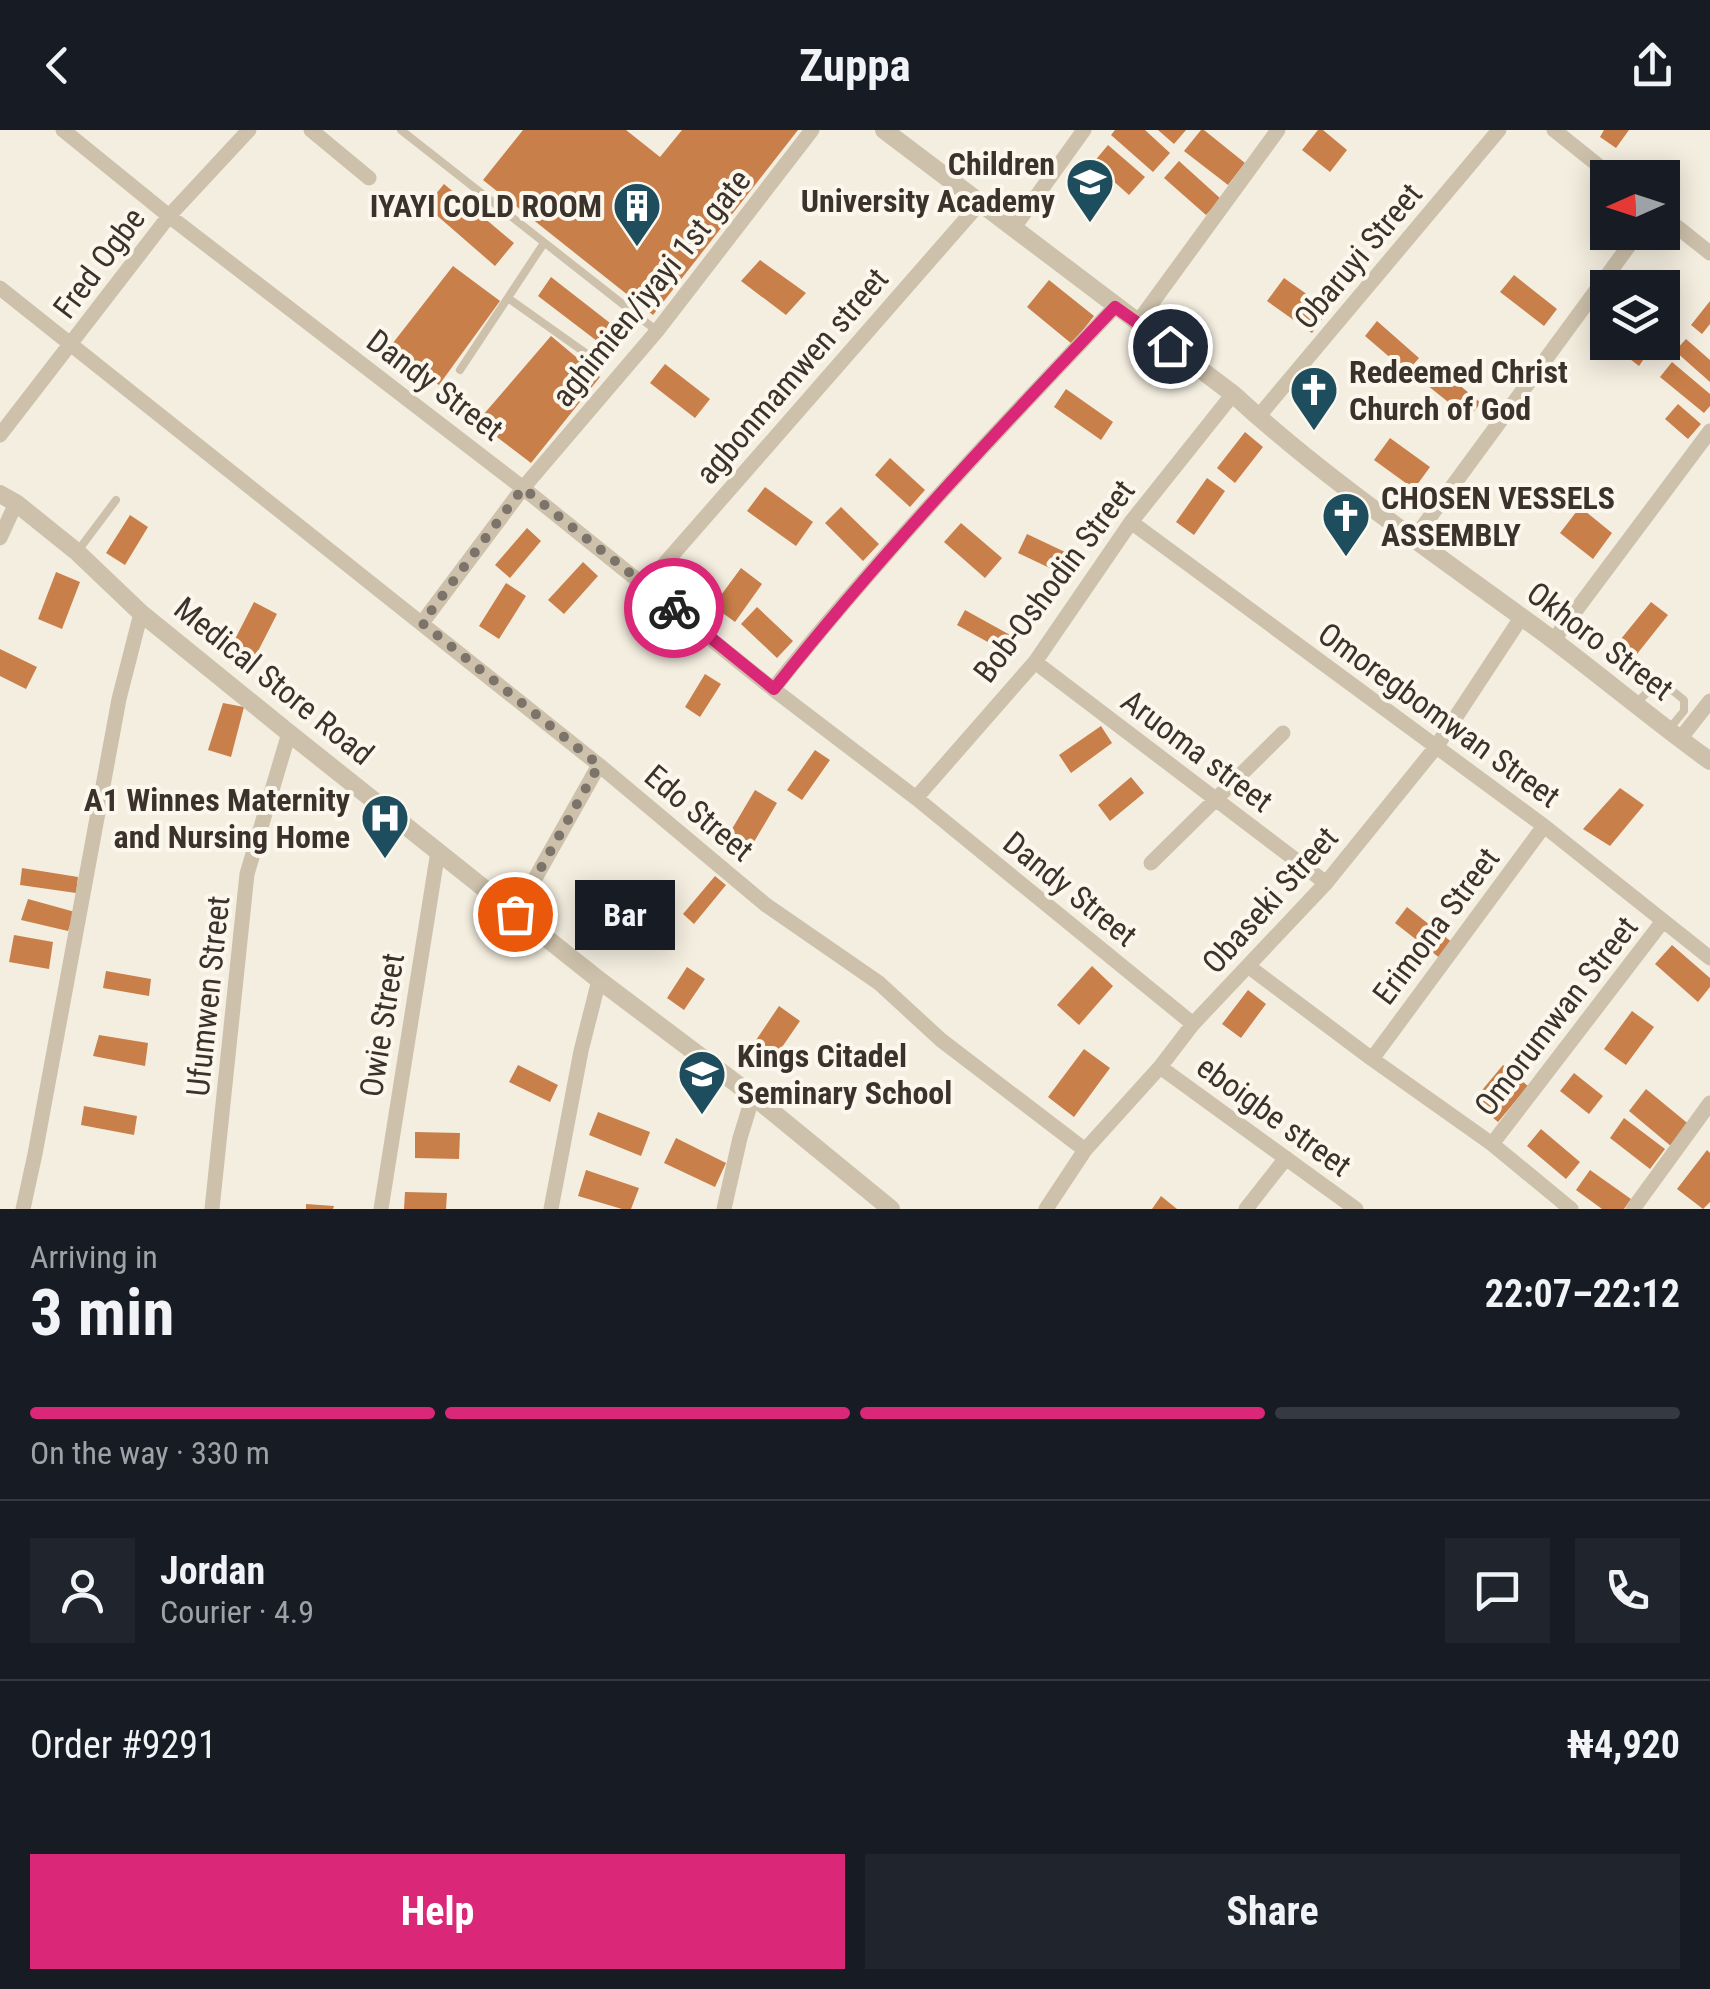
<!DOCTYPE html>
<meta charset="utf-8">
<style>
body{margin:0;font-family:"Roboto Condensed",sans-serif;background:#20242c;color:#f1f3f6;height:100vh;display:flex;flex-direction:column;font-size:38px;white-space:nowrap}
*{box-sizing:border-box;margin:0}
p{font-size:32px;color:#9ea1a6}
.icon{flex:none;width:55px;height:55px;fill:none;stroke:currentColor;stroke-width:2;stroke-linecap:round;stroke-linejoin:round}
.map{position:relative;height:1079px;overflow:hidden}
.sheet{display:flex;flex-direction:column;background:#171b24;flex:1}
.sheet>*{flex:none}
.needle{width:65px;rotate:267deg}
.controls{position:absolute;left:1590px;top:30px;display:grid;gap:20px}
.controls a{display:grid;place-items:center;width:90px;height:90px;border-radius:0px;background:#171b24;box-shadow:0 5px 25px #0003;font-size:50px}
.pin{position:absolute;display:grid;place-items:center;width:85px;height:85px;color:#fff;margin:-42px;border:5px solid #fff;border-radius:50%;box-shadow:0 2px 10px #0007}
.courier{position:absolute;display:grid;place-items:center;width:100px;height:100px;margin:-50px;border:8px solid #db2777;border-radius:50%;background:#fff;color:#222;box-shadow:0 2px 12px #0007}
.bubble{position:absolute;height:70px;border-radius:0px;background:#171b24;box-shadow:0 5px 25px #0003;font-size:32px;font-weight:700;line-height:70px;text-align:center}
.overview em{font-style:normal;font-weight:700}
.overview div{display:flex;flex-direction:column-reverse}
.overview{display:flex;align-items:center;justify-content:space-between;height:170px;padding:0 30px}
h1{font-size:65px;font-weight:700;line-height:75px}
.bar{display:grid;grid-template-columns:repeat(4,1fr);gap:15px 10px;align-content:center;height:120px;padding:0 30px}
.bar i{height:12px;border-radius:8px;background:#363941}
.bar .active{background:#db2777}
.bar p{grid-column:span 4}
.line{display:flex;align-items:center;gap:25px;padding:0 30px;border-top:2px solid #363941}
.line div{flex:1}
.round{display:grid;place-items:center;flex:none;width:105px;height:105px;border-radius:0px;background:#20242c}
.action{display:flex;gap:20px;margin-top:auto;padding:20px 30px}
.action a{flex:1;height:115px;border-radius:0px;background:#db2777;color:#fff;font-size:40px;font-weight:700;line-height:115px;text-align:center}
.action a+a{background:#20242c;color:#f1f3f6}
header{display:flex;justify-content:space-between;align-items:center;height:130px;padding:0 30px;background:#171b24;font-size:45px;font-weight:700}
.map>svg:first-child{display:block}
</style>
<header><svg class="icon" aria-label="back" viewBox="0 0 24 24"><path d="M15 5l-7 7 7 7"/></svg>Zuppa<svg class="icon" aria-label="share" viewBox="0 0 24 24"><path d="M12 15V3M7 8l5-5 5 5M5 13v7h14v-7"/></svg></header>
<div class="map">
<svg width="1710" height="1079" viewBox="0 0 1710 1079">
<rect width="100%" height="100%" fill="#f4eee0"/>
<path fill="#c97f4a" d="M 523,0 L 626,0 L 660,27 L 682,0 L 798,0 L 653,185 L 483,50 Z
M 1115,0 L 1145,0 L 1170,23 L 1153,42 L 1111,5 Z
M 1158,0 L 1186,0 L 1174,14 Z
M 1201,0 L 1204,0 L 1245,33 L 1228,55 L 1184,21 Z
M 1318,0 L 1323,0 L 1347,20 L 1330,42 L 1302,20 Z
M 1604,0 L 1629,0 L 1616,18 L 1600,7 Z
M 1108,15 L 1145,47 L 1129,65 L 1093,33 Z
M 1179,31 L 1221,69 L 1206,85 L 1164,48 Z
M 444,54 L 514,113 L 495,136 L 426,76 Z
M 760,130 L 806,163 L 786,185 L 741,151 Z
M 453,136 L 500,171 L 439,255 L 389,218 Z
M 1514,145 L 1557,179 L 1544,196 L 1500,162 Z
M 551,147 L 610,193 L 597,211 L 538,166 Z
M 1284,148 L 1329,180 L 1312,203 L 1267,171 Z
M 1049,150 L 1094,186 L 1072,214 L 1027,177 Z
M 1710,171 L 1710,194 L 1702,204 L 1691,195 Z
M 1377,191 L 1419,228 L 1407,242 L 1365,206 Z
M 1608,191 L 1608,212 L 1598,204 Z
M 551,206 L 600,247 L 531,333 L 477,292 Z
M 1686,209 L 1710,230 L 1710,252 L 1675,221 Z
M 1608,212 L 1640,212 L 1650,220 L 1639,236 Z
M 1672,232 L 1710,264 L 1710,276 L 1704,283 L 1660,247 Z
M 665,234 L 710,269 L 695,288 L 650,253 Z
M 1440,239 L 1481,273 L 1468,288 L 1427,255 Z
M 1066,259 L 1113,292 L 1101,310 L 1054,277 Z
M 1678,274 L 1701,294 L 1688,309 L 1665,289 Z
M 1245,302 L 1263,317 L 1235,353 L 1217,338 Z
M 1390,308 L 1430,337 L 1414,359 L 1374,330 Z
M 890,328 L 925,360 L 910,377 L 875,345 Z
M 1207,348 L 1225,361 L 1194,405 L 1176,392 Z
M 765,357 L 813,392 L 796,416 L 747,381 Z
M 841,377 L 879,414 L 863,431 L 825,393 Z
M 1580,377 L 1612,403 L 1593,429 L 1560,403 Z
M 130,385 L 148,397 L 125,435 L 106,423 Z
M 961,393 L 1002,428 L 985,448 L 944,412 Z
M 527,398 L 541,411 L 510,448 L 495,435 Z
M 1027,404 L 1082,430 L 1073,449 L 1018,423 Z
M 583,432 L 598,446 L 564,484 L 548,470 Z
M 741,438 L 762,454 L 735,492 L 713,476 Z
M 56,442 L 80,452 L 62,499 L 38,489 Z
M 506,453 L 526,466 L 499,509 L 479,496 Z
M 254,472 L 277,484 L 253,531 L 230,519 Z
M 1651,472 L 1668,485 L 1633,529 L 1616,515 Z
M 757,477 L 793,511 L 777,528 L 741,494 Z
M 965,480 L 1012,506 L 1004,521 L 957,495 Z
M 0,519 L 37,537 L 26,559 L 0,546 Z
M 705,544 L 721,554 L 700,587 L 685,577 Z
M 223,573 L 244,577 L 231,627 L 208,620 Z
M 1101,596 L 1112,613 L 1071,643 L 1059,625 Z
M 815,620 L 830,630 L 802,670 L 787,660 Z
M 1131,647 L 1144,663 L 1110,691 L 1098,675 Z
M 1620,658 L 1644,675 L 1610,716 L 1583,699 Z
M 755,660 L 777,673 L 751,717 L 729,704 Z
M 22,738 L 78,747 L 76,763 L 20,755 Z
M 715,746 L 726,755 L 694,794 L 683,784 Z
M 28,769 L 75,782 L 68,801 L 21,790 Z
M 1407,777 L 1453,813 L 1441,829 L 1395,793 Z
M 14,805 L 53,812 L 49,839 L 9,832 Z
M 1672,815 L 1710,848 L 1710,857 L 1698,872 L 1655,834 Z
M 1092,836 L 1113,856 L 1079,895 L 1057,875 Z
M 687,837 L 705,849 L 684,880 L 667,868 Z
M 106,841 L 151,849 L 149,866 L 103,858 Z
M 1248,860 L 1266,874 L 1241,908 L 1222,894 Z
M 779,876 L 800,891 L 769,936 L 748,922 Z
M 1632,881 L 1654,897 L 1626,935 L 1604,919 Z
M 99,905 L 148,913 L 145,936 L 93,926 Z
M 1084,919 L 1110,938 L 1074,987 L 1048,967 Z
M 518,935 L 558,955 L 550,972 L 509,952 Z
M 1503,935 L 1528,956 L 1498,992 L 1473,971 Z
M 1574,943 L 1603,966 L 1589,984 L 1560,961 Z
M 1646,959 L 1691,996 L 1672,1017 L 1629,981 Z
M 84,976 L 137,986 L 134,1005 L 81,995 Z
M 598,982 L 650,1002 L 641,1026 L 589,1005 Z
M 1624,988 L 1665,1019 L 1650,1039 L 1610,1008 Z
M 1541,999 L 1580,1032 L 1566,1049 L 1527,1016 Z
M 415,1002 L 460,1003 L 459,1029 L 415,1028 Z
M 676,1008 L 726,1033 L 715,1057 L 664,1033 Z
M 1707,1020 L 1710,1023 L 1710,1072 L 1703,1079 L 1677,1059 Z
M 586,1040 L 639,1058 L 631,1079 L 622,1079 L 578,1066 Z
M 1590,1040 L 1631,1069 L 1624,1079 L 1602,1079 L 1576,1060 Z
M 405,1062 L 447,1063 L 446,1079 L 404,1079 Z
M 1161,1066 L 1177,1079 L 1152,1079 Z
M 306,1074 L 334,1076 L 333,1079 L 306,1079 Z"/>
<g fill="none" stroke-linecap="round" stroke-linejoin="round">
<path stroke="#cdc1ab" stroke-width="8" d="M 401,0 L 657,201
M 508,168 L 587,224
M 460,240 L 544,113
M 77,422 L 116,370
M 1635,574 L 1654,556 L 1663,553 L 1684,570 L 1684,581 L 1670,598"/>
<path stroke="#cdc1ab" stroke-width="15" d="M 63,0 L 169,86 L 523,358 L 773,559 L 916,668 L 1193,894
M 311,0 L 369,48
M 1554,0 L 1614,48
M 1662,85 L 1710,123
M 1013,99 L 1084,0
M 0,158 L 599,635 L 766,775 L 879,853 L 941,910 L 1085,1020
M 1138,192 L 1278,0
M 1258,287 L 1499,0
M 0,305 L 169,86 L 249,0
M 1131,392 L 1544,696 L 1710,828
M 0,408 L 16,373
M 1413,410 L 1639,102
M 646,455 L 979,74
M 422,493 L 523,358 L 657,201 L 812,0
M 1553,511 L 1710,301
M 1035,532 L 1326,753
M 773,559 C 880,425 997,301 1115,177
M 1680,609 L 1710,571
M 916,668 L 1035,532 L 1131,392 L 1233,264
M 1151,733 L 1283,603
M 515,784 L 599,635
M 1248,836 L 1372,929 L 1492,1014 L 1571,1079
M 1372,929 L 1544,696
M 1160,937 L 1356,1079
M 1492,1014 L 1663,791
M 23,1079 L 35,1024 L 119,569 L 141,483
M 212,1079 L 247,744 L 289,603
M 381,1079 L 438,721
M 551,1079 L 581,921 L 599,850
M 724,1079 L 740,1008 L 753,966
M 1046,1079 L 1085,1020 L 1160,937 L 1193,894 L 1326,753 L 1436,617 L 1521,488
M 1246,1079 L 1286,1028
M 1633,1079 L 1710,973"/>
<path stroke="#cdc1ab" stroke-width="18" d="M 884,0 L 1233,264 C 1332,355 1445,430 1553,510 C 1606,550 1656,592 1710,631
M 0,364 L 16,373 L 77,422 L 141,483 L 289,603 L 599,850 L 753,966 L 891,1079"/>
</g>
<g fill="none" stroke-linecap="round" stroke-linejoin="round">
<path stroke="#7c746a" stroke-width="10" stroke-dasharray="0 18" d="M 515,784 L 599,635 L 422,493 L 523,358 L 674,478"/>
<path stroke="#db2777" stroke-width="12" d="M 674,478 L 774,559 C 880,425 997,301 1115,177 L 1170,216"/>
</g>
<defs>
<g id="school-pin" transform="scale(2.5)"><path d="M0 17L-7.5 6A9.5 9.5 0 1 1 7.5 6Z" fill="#1e4e5e" stroke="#fbf7ed"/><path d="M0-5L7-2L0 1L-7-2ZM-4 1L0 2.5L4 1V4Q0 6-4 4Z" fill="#fff"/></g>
<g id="building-pin" transform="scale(2.5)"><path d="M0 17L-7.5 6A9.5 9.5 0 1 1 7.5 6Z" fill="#1e4e5e" stroke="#fbf7ed"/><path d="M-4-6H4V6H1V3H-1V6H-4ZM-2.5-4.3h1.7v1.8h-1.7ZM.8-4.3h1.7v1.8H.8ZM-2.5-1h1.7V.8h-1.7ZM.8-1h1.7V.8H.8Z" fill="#fff"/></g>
<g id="church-pin" transform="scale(2.5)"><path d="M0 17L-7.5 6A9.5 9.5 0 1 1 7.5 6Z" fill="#1e4e5e" stroke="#fbf7ed"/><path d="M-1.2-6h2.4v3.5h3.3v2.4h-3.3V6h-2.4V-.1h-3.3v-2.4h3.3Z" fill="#fff"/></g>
<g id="hospital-pin" transform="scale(2.5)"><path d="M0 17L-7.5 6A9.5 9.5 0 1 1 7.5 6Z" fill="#1e4e5e" stroke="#fbf7ed"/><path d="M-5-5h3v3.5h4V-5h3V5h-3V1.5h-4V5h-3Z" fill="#fff"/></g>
</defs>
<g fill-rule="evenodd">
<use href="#school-pin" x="1090" y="52"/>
<use href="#building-pin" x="637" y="76"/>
<use href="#church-pin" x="1314" y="260"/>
<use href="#church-pin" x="1346" y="386"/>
<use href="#hospital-pin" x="385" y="688"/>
<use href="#school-pin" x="702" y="944"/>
</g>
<g text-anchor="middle" stroke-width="8" stroke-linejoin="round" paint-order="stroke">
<g font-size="32" font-weight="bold" fill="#3b322b" stroke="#fbf7ed" text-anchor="end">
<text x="1055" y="45">Children<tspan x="1055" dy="37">University Academy</tspan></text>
<text x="602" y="87">IYAYI COLD ROOM</text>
<text x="1349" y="253" text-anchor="start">Redeemed Christ<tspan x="1349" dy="37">Church of God</tspan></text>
<text x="1381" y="379" text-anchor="start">CHOSEN VESSELS<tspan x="1381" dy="37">ASSEMBLY</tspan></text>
<text x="350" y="681">A1 Winnes Maternity<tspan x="350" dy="37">and Nursing Home</tspan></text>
<text x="737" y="937" text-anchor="start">Kings Citadel<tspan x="737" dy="37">Seminary School</tspan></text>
</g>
<g font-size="32" fill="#3b322b" stroke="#fbf7ed">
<text transform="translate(1358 126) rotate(-50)" y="11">Obaruyi Street</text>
<text transform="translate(99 133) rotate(-53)" y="11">Fred Ogbe</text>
<text transform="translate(651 158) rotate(-51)" y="11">aghimien/iyayi 1st gate</text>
<text transform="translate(792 246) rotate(-49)" y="11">agbonmamwen street</text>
<text transform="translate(435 255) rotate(37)" y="11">Dandy Street</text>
<text transform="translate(1054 451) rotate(-53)" y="11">Bob-Oshodin Street</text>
<text transform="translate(1600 511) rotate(37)" y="11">Okhoro Street</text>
<text transform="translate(274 551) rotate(39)" y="11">Medical Store Road</text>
<text transform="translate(1439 585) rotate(36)" y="11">Omoregbomwan Street</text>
<text transform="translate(1197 621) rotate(37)" y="11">Aruoma street</text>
<text transform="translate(699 683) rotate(40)" y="11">Edo Street</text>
<text transform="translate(1070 759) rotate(39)" y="11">Dandy Street</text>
<text transform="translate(1270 770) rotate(-48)" y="11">Obaseki Street</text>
<text transform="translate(1436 796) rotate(-53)" y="11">Erimona Street</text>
<text transform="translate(208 866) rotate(-84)" y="11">Ufumwen Street</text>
<text transform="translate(1556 886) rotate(-52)" y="11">Omorumwan Street</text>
<text transform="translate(382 895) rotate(-81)" y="11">Owie Street</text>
<text transform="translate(1274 986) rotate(36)" y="11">eboigbe street</text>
</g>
</g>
</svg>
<div class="controls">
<a><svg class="needle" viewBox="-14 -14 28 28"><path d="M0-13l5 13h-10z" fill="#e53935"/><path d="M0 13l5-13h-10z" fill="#9ea1a6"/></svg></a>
<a><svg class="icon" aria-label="layers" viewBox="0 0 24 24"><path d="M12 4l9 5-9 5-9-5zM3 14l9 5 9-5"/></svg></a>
</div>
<div class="pin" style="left:515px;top:784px;background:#ea580c"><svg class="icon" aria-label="bag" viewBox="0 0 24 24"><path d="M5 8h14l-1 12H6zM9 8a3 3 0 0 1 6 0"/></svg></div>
<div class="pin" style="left:1170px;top:216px;background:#1f2937"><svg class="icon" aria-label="home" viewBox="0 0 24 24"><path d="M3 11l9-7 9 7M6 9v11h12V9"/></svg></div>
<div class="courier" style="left:674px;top:478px"><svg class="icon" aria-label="bike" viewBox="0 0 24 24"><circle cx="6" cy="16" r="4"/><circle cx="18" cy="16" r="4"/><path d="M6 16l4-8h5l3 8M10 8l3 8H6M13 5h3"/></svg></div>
<div class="bubble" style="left:575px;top:750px;width:100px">Bar</div>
</div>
<section class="sheet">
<div class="overview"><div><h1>3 min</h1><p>Arriving in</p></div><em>22:07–22:12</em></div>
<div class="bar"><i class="active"></i><i class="active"></i><i class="active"></i><i></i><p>On the way · 330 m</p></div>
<div class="line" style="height:180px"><a class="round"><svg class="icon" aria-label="person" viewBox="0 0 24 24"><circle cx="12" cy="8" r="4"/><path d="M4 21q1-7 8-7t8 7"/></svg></a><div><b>Jordan</b><p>Courier · 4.9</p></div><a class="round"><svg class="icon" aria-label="chat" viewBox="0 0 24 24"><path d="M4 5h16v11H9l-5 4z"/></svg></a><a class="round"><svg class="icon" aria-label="phone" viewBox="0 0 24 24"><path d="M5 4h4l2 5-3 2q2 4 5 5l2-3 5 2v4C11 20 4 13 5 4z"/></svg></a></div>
<div class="line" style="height:130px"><div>Order #9291</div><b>₦4,920</b></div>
<div class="action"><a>Help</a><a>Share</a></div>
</section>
